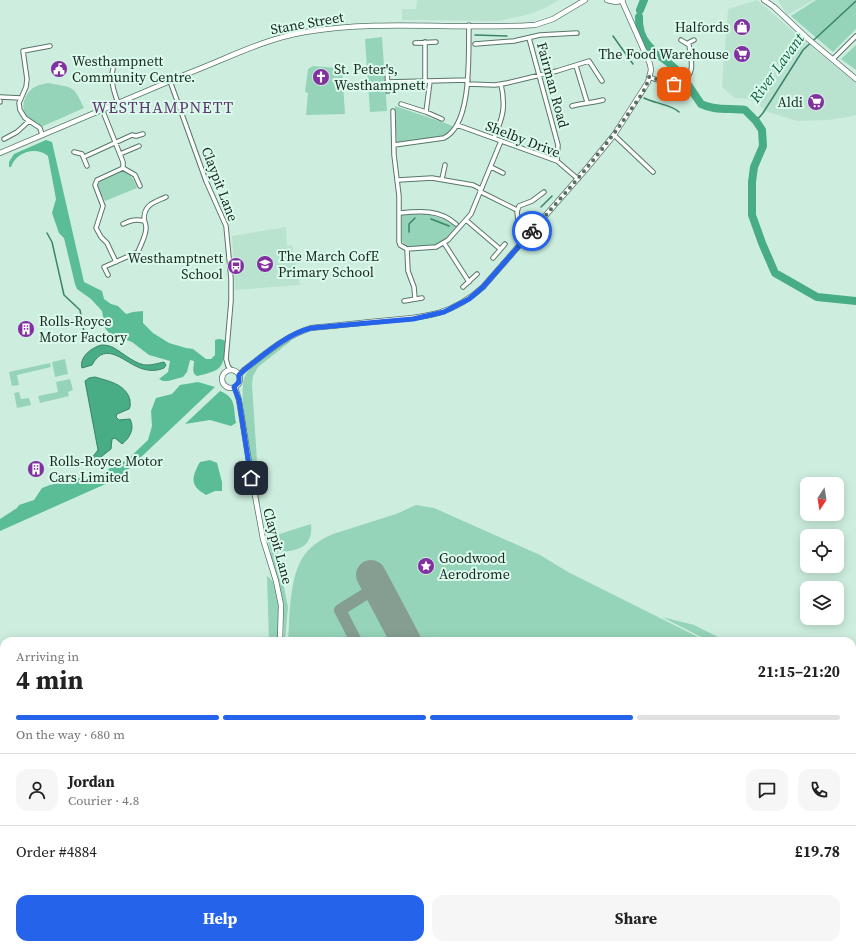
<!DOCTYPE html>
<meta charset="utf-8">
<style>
body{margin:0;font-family:"Source Serif 4",serif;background:#f6f6f6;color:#222;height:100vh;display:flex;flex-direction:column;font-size:15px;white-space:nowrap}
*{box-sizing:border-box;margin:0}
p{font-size:13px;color:#767676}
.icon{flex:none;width:22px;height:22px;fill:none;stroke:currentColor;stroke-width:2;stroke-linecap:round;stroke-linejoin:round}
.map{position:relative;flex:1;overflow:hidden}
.drawer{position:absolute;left:0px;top:637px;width:856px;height:312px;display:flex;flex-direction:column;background:#fff;border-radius:12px 12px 0 0;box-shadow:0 2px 10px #0003}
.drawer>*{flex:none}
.needle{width:26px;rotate:192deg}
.controls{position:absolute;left:800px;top:477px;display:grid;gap:8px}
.controls a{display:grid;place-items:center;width:44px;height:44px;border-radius:8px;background:#fff;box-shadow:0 2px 10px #0003;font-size:20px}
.pin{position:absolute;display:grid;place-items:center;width:34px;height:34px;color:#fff;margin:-17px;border-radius:8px;box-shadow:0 2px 6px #0006}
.courier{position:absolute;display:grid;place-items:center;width:40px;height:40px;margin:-20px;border:3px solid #2563eb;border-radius:50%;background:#fff;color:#222;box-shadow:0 1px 5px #0007}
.headline em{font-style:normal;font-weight:700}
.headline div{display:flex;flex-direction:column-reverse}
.headline{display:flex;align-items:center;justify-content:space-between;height:68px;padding:0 16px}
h1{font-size:26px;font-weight:700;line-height:30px}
.bar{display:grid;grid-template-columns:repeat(4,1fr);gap:6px 4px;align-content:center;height:48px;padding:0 16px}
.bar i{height:5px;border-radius:3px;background:#e0e0e0}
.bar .on{background:#2563eb}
.bar p{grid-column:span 4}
.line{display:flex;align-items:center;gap:10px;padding:0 16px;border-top:1px solid #e0e0e0}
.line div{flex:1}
.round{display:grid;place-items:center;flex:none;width:42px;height:42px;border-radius:12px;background:#f6f6f6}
.primary-button{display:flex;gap:8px;margin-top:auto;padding:8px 16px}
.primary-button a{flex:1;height:46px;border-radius:12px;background:#2563eb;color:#fff;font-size:16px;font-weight:700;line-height:46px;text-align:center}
.primary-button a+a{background:#f6f6f6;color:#222}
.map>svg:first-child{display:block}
</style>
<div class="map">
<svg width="856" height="949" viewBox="0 0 856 949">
<rect width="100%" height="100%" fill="#cdeede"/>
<path fill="#bae3cf" d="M 417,0 L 559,0 L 545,8 L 530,14 L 498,21 L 402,20 L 402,9 L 416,9 Z
M 757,0 L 807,43 L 856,83 L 856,115 L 849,117 L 828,120 L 797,121 L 768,112 L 750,99 L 735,98 L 725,90 L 722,86 L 728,9 Z
M 778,0 L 814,0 L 787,15 Z
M 286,227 L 287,246 L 292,245 L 300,285 L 235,290 L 232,236 Z"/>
<path fill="#95d4b8" d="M 816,0 L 856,0 L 856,29 L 833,52 L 791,16 Z
M 382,37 L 387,111 L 370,112 L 365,39 Z
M 856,45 L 856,70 L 841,59 Z
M 313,66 L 338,68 L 342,70 L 345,114 L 306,115 L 308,93 L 305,92 L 308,69 Z
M 48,83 C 73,88 73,84 84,108 L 41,127 C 36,124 29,121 26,116 C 20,106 25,94 33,88 C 38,85 43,84 48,83 Z
M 395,106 L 448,124 L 454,127 L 449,134 L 442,137 L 397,142 L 396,133 Z
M 121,170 C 130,172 135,181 137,188 L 105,201 C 101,194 94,187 101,179 Z
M 427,214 C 438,217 446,220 456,227 C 452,232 448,238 443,241 C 434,248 415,248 406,246 L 402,241 L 402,215 Z
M 290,340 L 291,341 L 258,367 L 253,376 L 252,385 L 260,506 L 257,498 C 254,476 235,389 246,374 C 255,361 276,348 290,340 Z
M 65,359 L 68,374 L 55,377 L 52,362 Z
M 50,363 L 51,367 L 17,375 L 19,385 L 12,386 L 9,372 Z
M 70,379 L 73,390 L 68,392 L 69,396 L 40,403 L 38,396 L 58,392 L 56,382 Z
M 19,392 L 21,399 L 29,398 L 31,405 L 17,408 L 14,393 Z
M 416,505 L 434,508 L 540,555 L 568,572 L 706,641 L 288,641 C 290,615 289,575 305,554 C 312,545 323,538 333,534 L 396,514 Z
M 311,524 C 314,551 292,551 272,553 L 277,553 L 288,607 L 285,641 L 283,641 C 286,607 280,585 270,553 L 271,553 L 267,538 Z
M 267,576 C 284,587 279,623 278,641 L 269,641 Z
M 662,617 L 694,625 L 726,641 L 709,641 Z
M 852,860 L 856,872 L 856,949 L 403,949 L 404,945 L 852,945 Z
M 230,945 L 360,945 L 359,949 L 230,949 Z"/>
<path fill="#5bbd96" d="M 46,140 L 52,142 L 84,282 L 102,291 L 104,299 L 111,304 L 118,306 L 126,314 L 133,312 L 143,311 L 143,323 L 153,333 L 169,343 L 186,348 L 193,349 L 206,359 L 211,359 L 215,355 L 215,340 C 219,338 222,339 225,341 C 224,368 223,370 197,376 C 191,373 194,367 194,361 L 190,360 L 187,372 L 183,377 L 168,381 L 163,381 L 159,379 L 168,372 L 170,361 L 149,355 L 132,342 L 110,334 L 105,328 L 102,311 L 91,299 L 77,289 L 75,284 L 64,238 L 59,233 L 52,213 L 56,199 L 48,156 C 36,146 16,152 11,167 L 9,167 L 9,162 L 14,154 Z
M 198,382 L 215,387 L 119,478 L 0,531 L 0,519 L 17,508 L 19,505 L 34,500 L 42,488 L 50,485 L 104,473 L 116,463 L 126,461 L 148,440 L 152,426 L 151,411 L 156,398 L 172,394 L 180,385 Z
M 220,391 C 237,398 233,407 236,423 L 231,426 L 210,420 L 185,424 Z
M 210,460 L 217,463 L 222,482 L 222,491 L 215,491 L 206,495 C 190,486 191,478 200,462 Z
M 852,822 L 856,835 L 856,867 L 852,854 Z"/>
<path fill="#48ac85" stroke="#3a8467" d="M 102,345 C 106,345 111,346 114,348 C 123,353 137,366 148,365 C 153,365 159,363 164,362 L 166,365 L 164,368 C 157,371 150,371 143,369 C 125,364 106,339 92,365 L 82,368 C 79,357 92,347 102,345 Z
M 95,377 C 108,381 126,384 130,400 C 130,404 131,406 129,409 L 117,414 L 116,417 L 119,420 L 130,419 C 135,428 130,438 122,444 L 115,438 L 112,439 L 111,449 L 92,464 L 91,459 L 98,450 L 85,381 L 89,378 Z"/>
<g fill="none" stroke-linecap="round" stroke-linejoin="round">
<path stroke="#3a8467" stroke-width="1.5" d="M 475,35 L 507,36
M 613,36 L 633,64
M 644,98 C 653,103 673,105 679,112
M 756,121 L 763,113 L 803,50 L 856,1
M 541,207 L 552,196
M 431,219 L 449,226
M 409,232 L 409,224 L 415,218
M 47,233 L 52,242 L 64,295 L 80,310 L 84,332"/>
<path stroke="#48ac85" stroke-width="8" d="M 640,10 L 644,0
M 639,17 C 638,41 652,50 669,63
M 672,66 L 680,73 L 701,104 C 714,111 731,108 745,110 L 756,121 L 762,130 L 763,146 L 754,167 L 752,182 L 752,215 L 762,243 L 775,273 L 817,297 L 856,301"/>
<path stroke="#869e92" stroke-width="12" d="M 356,641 L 340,610 L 377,587
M 703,945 L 705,949
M 653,949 L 663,945"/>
<path stroke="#869e92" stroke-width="30" d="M 371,575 L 406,641
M 570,945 L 573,949
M 759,949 L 768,945"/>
<g stroke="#587669" stroke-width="5.5">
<path id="minor" d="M 529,38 L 558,145 L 557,161
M 425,42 L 425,81
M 415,43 L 436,42
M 688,43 L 694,40
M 475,44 L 514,41 L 540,35 L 577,33
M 833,59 L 856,36
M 576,66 L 587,102
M 113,69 C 110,80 114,92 118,103
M 387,71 L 388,91
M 649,77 C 661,81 673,88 684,80 C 688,77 690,75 691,70 C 693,62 690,53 689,45 L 681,40
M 170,81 L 206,181 L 226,226 L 231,279 L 231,301 L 226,359 L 228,366 L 231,370
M 387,82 L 468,80
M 468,84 L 495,85 L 507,83 L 557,71 L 589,61 L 602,81
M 0,97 L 21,98
M 0,101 L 0,102
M 401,104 L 426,112 L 442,119
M 572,106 C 582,103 592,103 603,100
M 102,109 L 123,162 L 123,168
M 393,111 L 394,155 L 399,196 L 399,242 L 400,245 L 407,249 L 421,248 L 436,247 L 448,240 L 471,214 L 501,141
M 426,112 L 430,81
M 457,125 L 557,161 L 578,179
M 42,135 L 40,128 L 25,118 L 20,110 L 19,103 L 26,87 L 27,79 L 23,51 L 50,46
M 614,135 L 653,172
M 494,138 C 503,117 506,107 501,84
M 4,139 L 17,132 L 29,121
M 394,145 L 444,138 C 473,124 468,53 469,25
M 74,152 L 82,154 L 87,166
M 120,154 L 139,146
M 84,157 L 132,135 L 136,136 L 143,134
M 491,167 L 503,173
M 123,168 L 135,175 L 140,186
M 442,179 L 445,165
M 398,180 L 432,178 L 473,185 L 479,188 L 481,192 L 517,210
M 399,213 C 420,211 439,209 456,224
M 466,220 L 500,249
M 518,220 L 517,212 L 519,206 L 532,201 L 544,192
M 123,224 C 131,220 136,219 144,221
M 444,243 L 469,282
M 407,249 L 408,271 L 414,287 L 415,299
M 493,258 L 505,244
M 116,262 L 107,243 L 101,237 L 96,228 L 103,206 L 95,185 L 97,180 L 123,168
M 108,275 L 104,267 L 138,252 C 141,244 146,236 146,228 C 146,225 145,222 144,219 C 144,204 155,202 166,197
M 463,287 L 477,274
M 404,301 L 422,298
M 0,725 L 4,730"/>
</g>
<g stroke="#587669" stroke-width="6">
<path id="tertiary" d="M 607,0 L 616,2 L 623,0
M 764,0 L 774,7 L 807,38 L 856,79
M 0,153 C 63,126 126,100 189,73 C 228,58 264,39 305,32 C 382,19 458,30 535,25 L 553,19 L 585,0
M222 379a9 9 0 1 1 18 0a9 9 0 1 1-18 0Z
M 239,375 L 244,370 C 265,354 285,336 311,328 C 335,326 358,323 381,321 C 423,317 450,317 483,287 L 587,168 L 614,135 L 648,82 L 651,70 L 650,64 L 622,1
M 235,387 L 239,400 L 250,468 L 263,539 L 276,581 L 281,605 L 280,641
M 166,949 L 167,945"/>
</g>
<use href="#minor" stroke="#fff" stroke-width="3.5"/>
<use href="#tertiary" stroke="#fff" stroke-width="4.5"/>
</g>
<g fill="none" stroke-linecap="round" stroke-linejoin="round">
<path stroke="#596d63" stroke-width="4" stroke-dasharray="0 7.2" d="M 532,231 C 566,192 601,154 630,111 C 637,101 646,90 649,77 L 674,84"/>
<path stroke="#2563eb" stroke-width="5" d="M 251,478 L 239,400 L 234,387 L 239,382 L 239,375 L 244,370 C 265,354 285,335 311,328 L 413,319 L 444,312 L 469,299 L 483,287 L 532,231"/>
</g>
<defs>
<g id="shop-disc" transform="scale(0.9)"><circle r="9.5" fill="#8130a0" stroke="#dafbeb"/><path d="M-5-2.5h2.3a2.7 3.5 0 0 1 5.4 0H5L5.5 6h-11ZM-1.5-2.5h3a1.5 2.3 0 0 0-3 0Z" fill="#fff"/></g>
<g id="supermarket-disc" transform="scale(0.9)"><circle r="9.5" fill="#8130a0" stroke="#dafbeb"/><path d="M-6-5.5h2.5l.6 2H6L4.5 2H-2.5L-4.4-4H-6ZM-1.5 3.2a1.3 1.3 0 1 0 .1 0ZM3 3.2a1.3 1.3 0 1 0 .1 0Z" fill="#fff"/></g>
<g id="civic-disc" transform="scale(0.9)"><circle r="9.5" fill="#8130a0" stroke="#dafbeb"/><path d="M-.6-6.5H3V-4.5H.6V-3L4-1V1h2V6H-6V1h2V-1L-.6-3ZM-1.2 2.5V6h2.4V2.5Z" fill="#fff"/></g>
<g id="church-disc" transform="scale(0.9)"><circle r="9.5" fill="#8130a0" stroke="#dafbeb"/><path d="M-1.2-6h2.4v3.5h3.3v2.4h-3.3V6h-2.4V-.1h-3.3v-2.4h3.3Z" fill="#fff"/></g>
<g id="school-disc" transform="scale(0.9)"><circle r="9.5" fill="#8130a0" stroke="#dafbeb"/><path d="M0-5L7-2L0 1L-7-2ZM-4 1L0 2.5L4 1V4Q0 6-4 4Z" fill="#fff"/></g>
<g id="bus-disc" transform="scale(0.9)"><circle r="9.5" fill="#8130a0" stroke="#dafbeb"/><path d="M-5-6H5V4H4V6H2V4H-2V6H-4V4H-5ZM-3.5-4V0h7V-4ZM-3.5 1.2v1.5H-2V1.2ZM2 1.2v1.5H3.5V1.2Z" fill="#fff"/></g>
<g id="building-disc" transform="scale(0.9)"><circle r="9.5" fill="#8130a0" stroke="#dafbeb"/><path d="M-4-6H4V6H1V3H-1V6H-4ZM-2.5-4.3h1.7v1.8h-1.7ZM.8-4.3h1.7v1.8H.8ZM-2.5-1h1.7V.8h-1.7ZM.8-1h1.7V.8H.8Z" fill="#fff"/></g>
<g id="sight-disc" transform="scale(0.9)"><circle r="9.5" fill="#8130a0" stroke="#dafbeb"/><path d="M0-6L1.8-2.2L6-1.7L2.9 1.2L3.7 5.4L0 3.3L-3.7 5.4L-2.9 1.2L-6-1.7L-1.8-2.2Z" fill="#fff"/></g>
</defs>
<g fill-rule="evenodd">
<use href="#shop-disc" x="742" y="27"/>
<use href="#supermarket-disc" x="742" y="54"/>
<use href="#civic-disc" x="59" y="69"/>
<use href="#church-disc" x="321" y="77"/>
<use href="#supermarket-disc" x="816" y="102"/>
<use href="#school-disc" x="265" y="264"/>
<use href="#bus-disc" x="236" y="266"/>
<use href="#building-disc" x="26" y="329"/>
<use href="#building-disc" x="36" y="469"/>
<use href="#sight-disc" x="426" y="566"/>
</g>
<g text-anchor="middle" stroke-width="4" stroke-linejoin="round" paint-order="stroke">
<g font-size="14" fill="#1b2721" stroke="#dafbeb">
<text transform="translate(307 23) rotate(-10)" y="5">Stane Street</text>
<text transform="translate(553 85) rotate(75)" y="5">Fairman Road</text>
<text transform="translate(523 139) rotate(21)" y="5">Shelby Drive</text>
<text transform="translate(220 184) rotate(69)" y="5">Claypit Lane</text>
<text transform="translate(278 546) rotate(75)" y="5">Claypit Lane</text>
</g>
<g font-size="14" fill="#1b2721" stroke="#dafbeb" text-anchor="start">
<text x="729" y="32" text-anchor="end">Halfords</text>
<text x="729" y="59" text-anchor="end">The Food Warehouse</text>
<text x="72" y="66">Westhampnett<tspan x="72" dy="16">Community Centre.</tspan></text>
<text x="334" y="74">St. Peter's,<tspan x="334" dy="16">Westhampnett</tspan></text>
<text x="803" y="107" text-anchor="end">Aldi</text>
<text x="278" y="261">The March CofE<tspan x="278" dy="16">Primary School</tspan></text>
<text x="223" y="263" text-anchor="end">Westhamptnett<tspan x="223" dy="16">School</tspan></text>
<text x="39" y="326">Rolls-Royce<tspan x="39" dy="16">Motor Factory</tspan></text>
<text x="49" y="466">Rolls-Royce Motor<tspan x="49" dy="16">Cars Limited</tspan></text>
<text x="439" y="563">Goodwood<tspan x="439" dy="16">Aerodrome</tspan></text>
</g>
<g font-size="15" font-style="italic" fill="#105e44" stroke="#dafbeb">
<text transform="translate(777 68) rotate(-54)" y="5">River Lavant</text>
</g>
<g font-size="16" letter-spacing="1" fill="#5e376e" stroke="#dafbeb">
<text x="163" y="113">WESTHAMPNETT</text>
</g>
</g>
</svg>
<div class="controls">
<a><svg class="needle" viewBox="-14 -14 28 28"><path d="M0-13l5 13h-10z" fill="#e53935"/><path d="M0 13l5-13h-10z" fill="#767676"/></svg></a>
<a><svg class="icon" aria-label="locate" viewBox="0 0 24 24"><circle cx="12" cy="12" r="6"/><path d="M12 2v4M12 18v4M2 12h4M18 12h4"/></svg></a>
<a><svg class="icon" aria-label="layers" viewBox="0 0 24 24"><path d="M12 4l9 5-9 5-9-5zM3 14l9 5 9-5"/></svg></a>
</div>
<div class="pin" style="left:674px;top:84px;background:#ea580c"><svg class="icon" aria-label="bag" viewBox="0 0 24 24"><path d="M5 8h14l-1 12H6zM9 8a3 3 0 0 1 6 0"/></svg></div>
<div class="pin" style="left:251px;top:478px;background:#1f2937"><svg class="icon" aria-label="home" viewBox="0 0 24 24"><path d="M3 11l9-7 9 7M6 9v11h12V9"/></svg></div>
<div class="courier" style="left:532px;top:231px"><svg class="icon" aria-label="bike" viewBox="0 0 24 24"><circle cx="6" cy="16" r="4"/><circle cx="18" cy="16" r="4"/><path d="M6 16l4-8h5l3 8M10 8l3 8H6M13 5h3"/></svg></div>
<section class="drawer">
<div class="headline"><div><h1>4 min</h1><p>Arriving in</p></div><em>21:15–21:20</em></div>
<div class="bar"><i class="on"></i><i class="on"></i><i class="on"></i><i></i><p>On the way · 680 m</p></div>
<div class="line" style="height:72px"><a class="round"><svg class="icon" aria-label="person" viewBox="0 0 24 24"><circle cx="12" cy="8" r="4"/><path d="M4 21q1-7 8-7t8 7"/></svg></a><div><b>Jordan</b><p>Courier · 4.8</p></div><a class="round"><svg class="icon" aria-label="chat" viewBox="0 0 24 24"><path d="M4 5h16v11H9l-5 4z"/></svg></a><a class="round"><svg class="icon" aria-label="phone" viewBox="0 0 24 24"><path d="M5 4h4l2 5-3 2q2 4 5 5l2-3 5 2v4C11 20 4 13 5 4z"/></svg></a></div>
<div class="line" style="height:52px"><div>Order #4884</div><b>£19.78</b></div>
<div class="primary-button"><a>Help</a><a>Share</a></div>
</section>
</div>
